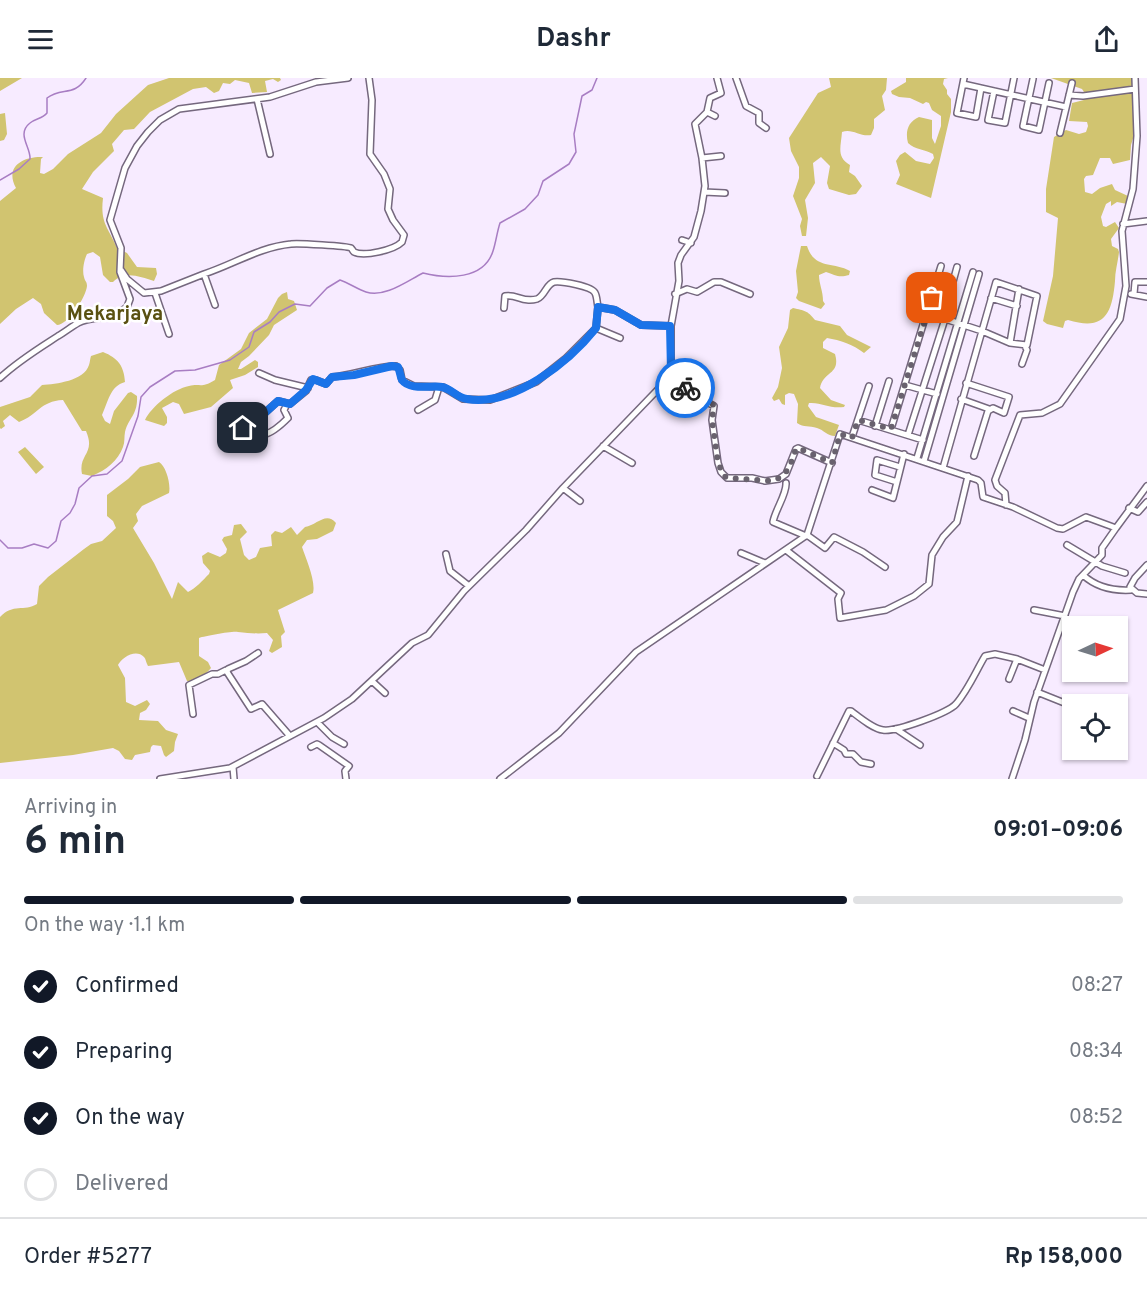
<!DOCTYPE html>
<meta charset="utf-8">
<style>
body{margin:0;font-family:Overpass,sans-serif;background:#f6f6f7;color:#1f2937;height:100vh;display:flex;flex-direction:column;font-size:22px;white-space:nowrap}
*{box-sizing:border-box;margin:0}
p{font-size:20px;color:#747a83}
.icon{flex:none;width:33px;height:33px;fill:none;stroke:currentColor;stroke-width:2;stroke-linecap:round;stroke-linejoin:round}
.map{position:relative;height:701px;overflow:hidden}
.side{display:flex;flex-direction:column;background:#fff;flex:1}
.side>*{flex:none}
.needle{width:39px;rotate:86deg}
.tools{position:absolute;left:1062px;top:538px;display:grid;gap:12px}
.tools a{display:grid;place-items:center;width:66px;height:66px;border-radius:0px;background:#fff;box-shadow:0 2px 4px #0004;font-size:30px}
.pin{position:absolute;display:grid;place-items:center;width:51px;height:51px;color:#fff;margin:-26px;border-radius:12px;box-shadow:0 3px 9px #0006}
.courier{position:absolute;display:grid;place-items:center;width:60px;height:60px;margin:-30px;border:4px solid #1a73e8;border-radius:50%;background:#fff;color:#222;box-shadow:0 2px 8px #0007}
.headline em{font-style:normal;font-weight:700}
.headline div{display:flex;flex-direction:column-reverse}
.headline{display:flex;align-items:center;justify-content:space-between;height:102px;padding:0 24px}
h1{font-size:39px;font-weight:700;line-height:45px}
.bar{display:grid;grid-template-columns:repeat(4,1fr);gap:9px 6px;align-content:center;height:72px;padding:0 24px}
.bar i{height:8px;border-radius:4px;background:#e0e1e3}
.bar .current{background:#111827}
.bar p{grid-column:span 4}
.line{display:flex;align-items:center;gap:15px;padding:0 24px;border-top:2px solid #e0e1e3}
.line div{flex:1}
ol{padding:0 24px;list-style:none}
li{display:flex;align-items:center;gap:18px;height:66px}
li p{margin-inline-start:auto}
li .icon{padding:6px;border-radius:50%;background:#111827;color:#fff;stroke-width:4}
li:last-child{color:#747a83}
li i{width:33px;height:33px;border:3px solid #e0e1e3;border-radius:50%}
header{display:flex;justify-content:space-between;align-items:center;height:78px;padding:0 24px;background:#fff;font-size:27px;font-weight:700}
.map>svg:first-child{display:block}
</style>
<header><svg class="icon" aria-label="menu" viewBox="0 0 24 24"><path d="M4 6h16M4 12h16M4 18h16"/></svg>Dashr<svg class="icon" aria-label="share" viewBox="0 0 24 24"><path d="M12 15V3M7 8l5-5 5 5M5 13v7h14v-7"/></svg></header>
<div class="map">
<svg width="1147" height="701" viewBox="0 0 1147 701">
<rect width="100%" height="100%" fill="#f7ebff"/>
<path fill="#d1c470" d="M 0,0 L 22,0 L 0,13 Z
M 169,0 L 280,0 L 281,2 L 278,4 L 273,1 L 265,3 L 267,14 L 252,15 L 249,5 L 235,2 L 230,6 L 223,5 L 219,13 L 214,15 L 206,9 L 193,11 L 150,34 L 134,51 L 124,52 L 112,66 L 114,73 L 93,94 L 82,111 L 103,120 C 100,145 108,149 117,170 L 127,175 L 137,189 L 156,190 L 157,196 L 154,203 C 140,199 125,192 113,204 L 110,204 L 103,197 L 100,179 L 93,174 L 87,176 C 84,182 82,193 84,199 C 85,204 87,203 87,208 C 86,219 68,247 57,247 L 44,235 L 41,226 L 33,220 L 16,231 L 0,246 L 0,123 L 16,110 C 4,88 24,78 43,79 L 41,81 L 40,95 L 44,96 L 53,91 L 68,76 L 101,55 L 116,36 L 148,7 Z
M 829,0 L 887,0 L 886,12 L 882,18 L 885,32 L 874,41 L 874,50 L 871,57 C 860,59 852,50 842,54 C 841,69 836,79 850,87 L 849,94 L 855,98 L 862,108 L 856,116 L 849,117 L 829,111 L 827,105 L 830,88 L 821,79 L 813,85 L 815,105 L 805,122 L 808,140 L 806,158 L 802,158 L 800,148 L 802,141 L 793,118 L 799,100 L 799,89 L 791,73 L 789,60 L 818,15 L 831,9 Z
M 906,0 L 948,0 L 944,1 L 943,6 L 947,12 L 947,16 L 951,21 L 951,34 L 931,120 L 896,106 L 900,97 L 896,83 L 900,77 L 905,74 L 916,83 L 930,86 L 934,80 L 933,76 C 925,71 915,72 908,65 C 905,53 908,44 919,39 L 932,42 L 932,60 L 935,66 L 941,48 L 941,38 L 932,32 L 929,25 L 926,24 L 923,26 L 910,20 L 899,19 L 892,16 L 891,13 L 906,4 Z
M 1051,0 L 1131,0 L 1138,8 L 1139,15 L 1134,24 L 1138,44 L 1131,67 L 1130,82 L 1113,86 L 1110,80 L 1100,80 L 1093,97 L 1086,98 L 1084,101 L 1085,114 L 1092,116 L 1100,110 L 1112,106 L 1115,112 L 1128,118 L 1127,126 L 1117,124 L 1111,128 L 1111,123 L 1106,126 L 1101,139 L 1103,148 L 1106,149 L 1115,144 L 1119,150 L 1111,161 L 1112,168 L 1118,171 L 1119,174 C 1118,184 1115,193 1115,203 C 1112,237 1104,253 1068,242 L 1065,243 L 1063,250 L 1047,246 L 1043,243 L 1053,198 L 1058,140 L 1046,134 L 1046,111 L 1054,59 L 1066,52 L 1079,56 L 1086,54 L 1088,48 L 1087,44 L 1069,43 L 1072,25 L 1084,22 L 1086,17 L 1082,11 Z
M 5,35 L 7,56 L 4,62 L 0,63 L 0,36 Z
M 801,168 L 807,168 C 815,192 832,183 850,193 L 849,197 C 839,200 835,197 826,194 L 819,197 C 819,206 823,213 823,223 L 825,226 L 821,231 L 799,223 L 796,220 L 798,214 L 796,193 Z
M 287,214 L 288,221 L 294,223 L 297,232 L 274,247 L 269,257 L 249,278 L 241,284 L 238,291 L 241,291 L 255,282 L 258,284 L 258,289 L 245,297 L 230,302 L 233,310 L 211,329 L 184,336 L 179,326 L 173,324 L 162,330 L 167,339 L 167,345 L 164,348 L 145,342 C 151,329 173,311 189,308 C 201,305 200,311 215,302 L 219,287 L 241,271 L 249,255 L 267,241 L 278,220 L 282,216 Z
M 793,230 C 805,233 807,232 815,242 L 840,248 L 847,257 L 871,269 L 864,275 C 854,267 840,262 827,260 L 823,264 L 823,270 L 835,276 C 841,297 823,293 820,310 L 831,322 L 845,327 L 844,329 C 829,331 822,324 809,325 L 808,328 L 816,339 L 839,347 L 835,358 C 827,358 824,352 817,350 C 809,347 804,350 797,345 L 798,326 L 794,316 L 789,315 L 785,317 L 785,327 L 782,326 L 779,321 L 774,323 L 772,320 L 778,309 L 782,290 L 779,269 L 788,250 L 790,232 Z
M 103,274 C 118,280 124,288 125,304 C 110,308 108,324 102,337 L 105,343 L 110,346 L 114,333 L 128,315 L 131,314 L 137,318 C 138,337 129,339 125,354 C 124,359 125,364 123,369 C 118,383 106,392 92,398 L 82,396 C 78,376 96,376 86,353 L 82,353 L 63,322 C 40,323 38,337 19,344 L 10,337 L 3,343 L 5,348 L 1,351 L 0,350 L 0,329 L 30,319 L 42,307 C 56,306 84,303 89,287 C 90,284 90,281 91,278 Z
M 25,369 L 44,389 L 36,396 L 18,374 Z
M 159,384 C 166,388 171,406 169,415 L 142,428 L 136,436 L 138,443 L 133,450 L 154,485 L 172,521 L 178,504 L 188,514 C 195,511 203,502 209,496 L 210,493 L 203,485 L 202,478 L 208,474 L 220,479 L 226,475 L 227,471 L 222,462 L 224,459 L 232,457 L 234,447 L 241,446 L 247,454 L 240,461 L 244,477 L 249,482 L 256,479 L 260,470 L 272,468 L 271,457 L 275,453 L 282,455 L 291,449 L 297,457 L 305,449 C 317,447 326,433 336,445 L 333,453 L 317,461 L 307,462 L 302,469 C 306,481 316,503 313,515 L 278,532 L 285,554 L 281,558 L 282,569 L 272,575 L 269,573 L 273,562 L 267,555 C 256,556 249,555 238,554 C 231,553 206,558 199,560 L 199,578 L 208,584 L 211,590 C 205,597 197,604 187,603 L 179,584 L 148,588 C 146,585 146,581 144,579 C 136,570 121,580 118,587 L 125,600 L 126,624 L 135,628 L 147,622 L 150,626 L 146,632 L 140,635 L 139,642 L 158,643 L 166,652 L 178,656 L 175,664 L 174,673 L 166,679 L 164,677 L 161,668 L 153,667 L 151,669 L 150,674 L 135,677 L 132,682 L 125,681 L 119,673 L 113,670 L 73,677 L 0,685 L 0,539 C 13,525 24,534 37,526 L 39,508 L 48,499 L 84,471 L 91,466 L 102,463 L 116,450 L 113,443 L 107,438 L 107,417 L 128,401 L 140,389 Z"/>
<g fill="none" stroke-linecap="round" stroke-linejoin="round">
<path stroke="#a87dc3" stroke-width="1.5" d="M 0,102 L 19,91 L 30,81 C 31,69 16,56 30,45 C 36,40 42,41 47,35 L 47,20 C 62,9 74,19 86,0
M 0,462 L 8,470 L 22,470 L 34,466 L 48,470 L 56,463 L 61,443 L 70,435 L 75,426 L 79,410 L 92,398 L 107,396 L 122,383 L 138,338 L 141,319 L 150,309 L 175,293 L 195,292 L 230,282 L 249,269 L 254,254 L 270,244 L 279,234 L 295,226 L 310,228 L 327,210 L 340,202 C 349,205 357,211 366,214 C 385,220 407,203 423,195 C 447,201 484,202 493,173 C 496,164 497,154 500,145 L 525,131 L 538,117 L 543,103 L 569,86 L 576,74 L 574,56 L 582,18 L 592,12 L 597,0"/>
<g stroke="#75687e" stroke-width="8">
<path id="minor" d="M 736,0 L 746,28 L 759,35 L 759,45 L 766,50
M 964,0 L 957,35 L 976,39 L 981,10
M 1033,1 L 1023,48 L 1039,52 L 1049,5
M 963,6 L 1066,29
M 994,13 L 988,42 L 1005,45 L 1014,0
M 1069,17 L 1083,18 L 1135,11
M 257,21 L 270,76
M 707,34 L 715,38
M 1060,55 L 1072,5
M 702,80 L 721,78
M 704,114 L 725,115
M 1123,146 L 1147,143
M 682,162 L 691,165
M 121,192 L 127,201 L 144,215 L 161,213 L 204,196 L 215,227
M 204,196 C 234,186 260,169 291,166 C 298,165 347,168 351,170 C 352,171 353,173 354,174 C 364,179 394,172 402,164 L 404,157 L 393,142 L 388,131 L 390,111 L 384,96 L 370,76 L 372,22 L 369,0
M 155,215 L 169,256
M 675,216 L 687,211 L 697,214 L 714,204 L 721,204 L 750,216
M 1131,216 L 1147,219
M 1134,216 L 1135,204 L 1147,204
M 991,220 L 1017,228
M 504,230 L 505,218 C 517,216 523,225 537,221 C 545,218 546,206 554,204 C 561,203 592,208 595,215 C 597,218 597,225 598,229 L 615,232 L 641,247 L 671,248
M 927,235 L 982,253 L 996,204 L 1037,218 L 1027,267 L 1010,265 L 982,253 L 943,390
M 943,240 L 957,189
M 596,250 L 620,260
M 1010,265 L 1019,211
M 1022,286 L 1027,272 L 1025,268
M 259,295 L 275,302 L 308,310
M 0,300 C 18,283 38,271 58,258 C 65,254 71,249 78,245 C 96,236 108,245 127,229 L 130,221 L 120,194 L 121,170 L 110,142 L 125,90 L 137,68 L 148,54 L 160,42 L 179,31 L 270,19 L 316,4 L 348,0
M 668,301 L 714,328 L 712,342 L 718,385 L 721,394 L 727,400 L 752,400 L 765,403 L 779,401 L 786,396 L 796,371 L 798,370 L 832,385
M 966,305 L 1009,319 L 1004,335 L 993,330 L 988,333 L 974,378
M 905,307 L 937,316
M 961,321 L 989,331
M 418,332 L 435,322 L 439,309
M 858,342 L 923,362
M 227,345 C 259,355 261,367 288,340 L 284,332 L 287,326
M 875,348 L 889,303
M 891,351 L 941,188
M 908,357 L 945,241
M 852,359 L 869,308
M 236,361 L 278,323 L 290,326 L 306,313 L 311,302 L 316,302 L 326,306 L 332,299 C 354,297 375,288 396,288 L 400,292 L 402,302 L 414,308 L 443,309 L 463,321 L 490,322 L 498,319 L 536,304 L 565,281 L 596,250 L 598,229
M 603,368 L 632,385
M 917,380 L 973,194
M 924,383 L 979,196
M 897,404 L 875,397 L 877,382 L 900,389
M 786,405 C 787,416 775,432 773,444 L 806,458
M 563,410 L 580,423
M 872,412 L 893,420 L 904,376
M 1006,427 L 1005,415 L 997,408 L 995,402 L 1020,337 L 1042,335 L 1060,326 L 1120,241 L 1126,208 L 1122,153 L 1133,111 L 1137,58 L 1135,0
M 1129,430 L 1138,434 L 1147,424
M 807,457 L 825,470 L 834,459 L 863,474 L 885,489
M 1067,467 L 1102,488 L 1125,495
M 786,472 L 841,515 L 838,521 L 840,540 L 886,532 L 914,518 L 929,506 L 932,477 L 943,459 L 957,444 L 968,398
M 741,475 L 765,485
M 446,476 L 450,493 L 469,508
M 1147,487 L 1135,500 L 1130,509 L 1137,515 L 1147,516
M 1083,497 C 1096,509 1113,513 1131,512
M 1034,532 L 1065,538
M 258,575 L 246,583 L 228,591 L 227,594 L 251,631 L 262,626 L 289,657
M 1009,601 L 1017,581 L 1045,592
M 373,604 L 385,615
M 1037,614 L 1072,628
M 1013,633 L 1029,640
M 193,636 L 189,607 L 212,596 L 218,596 L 226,592
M 317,644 L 332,659 L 344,666
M 896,651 L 920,667
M 833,665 L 844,672 L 846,676 L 853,676 L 861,684 L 871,686
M 311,669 L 317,666 L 319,667 L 349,688 L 345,693 L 346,701
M 233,689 L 234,701
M 817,698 L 849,633 L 851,633 C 859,639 873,651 883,652 C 896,654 948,635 956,626 C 968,612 976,593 985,578 L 995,576 L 1017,581
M 160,701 L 230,690 L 324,640 L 352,621 L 412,565 L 428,557 L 464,513 L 526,452 L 563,410 L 668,301 L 671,293 L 671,248 L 679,203 L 678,185 L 681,177 L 694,159 L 701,133 L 705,108 L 702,80 L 695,46 L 707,34 L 710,20 L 721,15 L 717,0
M 500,701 L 559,655 L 636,574 L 807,457 L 840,356 L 978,402 L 981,405 L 983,419 L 1013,429 L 1057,450 L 1063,451 L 1086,439 L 1116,450 L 1147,408
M 1012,701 L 1025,662 L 1034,624 L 1073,514 L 1079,501 L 1102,477 L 1102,470 L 1116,450"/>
</g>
<use href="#minor" stroke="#fff" stroke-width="5"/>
</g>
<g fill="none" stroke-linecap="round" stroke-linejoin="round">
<path stroke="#69626e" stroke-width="6" stroke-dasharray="0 10.8" d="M 685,310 L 714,327 L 712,342 L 718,385 L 724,398 L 727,400 L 772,403 C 789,397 790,387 796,371 L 798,370 L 832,385 L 840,356 L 852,360 L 858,342 L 891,351 L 932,220"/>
<path stroke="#1a73e8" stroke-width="8" d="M 243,350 L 246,352 L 278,323 L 290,326 L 306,312 L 313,301 L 326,306 L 332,299 L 354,297 L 392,288 L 398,289 C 400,293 400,298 402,302 C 410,313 432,307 442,309 C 452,311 457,320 467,321 C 513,329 569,284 596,250 L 598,229 L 615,232 L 641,247 L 670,248 L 671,293 L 668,301 L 685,310"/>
</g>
<g text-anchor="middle" stroke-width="5" stroke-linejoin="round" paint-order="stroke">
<g font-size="20" font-weight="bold" fill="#595011" stroke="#fff">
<text x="115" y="242">Mekarjaya</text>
</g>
</g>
</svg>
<div class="tools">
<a><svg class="needle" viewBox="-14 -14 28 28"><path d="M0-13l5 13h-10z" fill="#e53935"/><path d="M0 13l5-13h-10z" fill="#747a83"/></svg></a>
<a><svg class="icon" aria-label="locate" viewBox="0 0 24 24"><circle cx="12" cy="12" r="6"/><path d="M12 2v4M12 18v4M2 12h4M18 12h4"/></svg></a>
</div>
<div class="pin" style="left:932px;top:220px;background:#ea580c"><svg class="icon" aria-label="bag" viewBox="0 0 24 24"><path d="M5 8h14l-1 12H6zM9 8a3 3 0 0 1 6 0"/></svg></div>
<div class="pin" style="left:243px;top:350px;background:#1f2937"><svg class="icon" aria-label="home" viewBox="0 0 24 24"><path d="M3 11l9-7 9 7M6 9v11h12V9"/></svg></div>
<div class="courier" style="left:685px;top:310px"><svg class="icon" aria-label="bike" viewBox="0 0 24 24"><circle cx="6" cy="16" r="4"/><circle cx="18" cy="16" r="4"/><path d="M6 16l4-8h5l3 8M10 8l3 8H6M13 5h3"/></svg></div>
</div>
<section class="side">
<div class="headline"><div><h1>6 min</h1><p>Arriving in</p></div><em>09:01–09:06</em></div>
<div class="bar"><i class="current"></i><i class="current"></i><i class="current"></i><i></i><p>On the way · 1.1 km</p></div>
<ol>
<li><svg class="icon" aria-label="check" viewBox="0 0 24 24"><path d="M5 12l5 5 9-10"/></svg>Confirmed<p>08:27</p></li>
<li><svg class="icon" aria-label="check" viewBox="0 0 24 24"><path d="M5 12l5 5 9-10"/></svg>Preparing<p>08:34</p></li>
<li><svg class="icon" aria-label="check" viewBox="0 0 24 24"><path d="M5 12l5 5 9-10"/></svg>On the way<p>08:52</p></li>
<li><i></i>Delivered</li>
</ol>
<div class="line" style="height:78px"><div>Order #5277</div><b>Rp 158,000</b></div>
</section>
